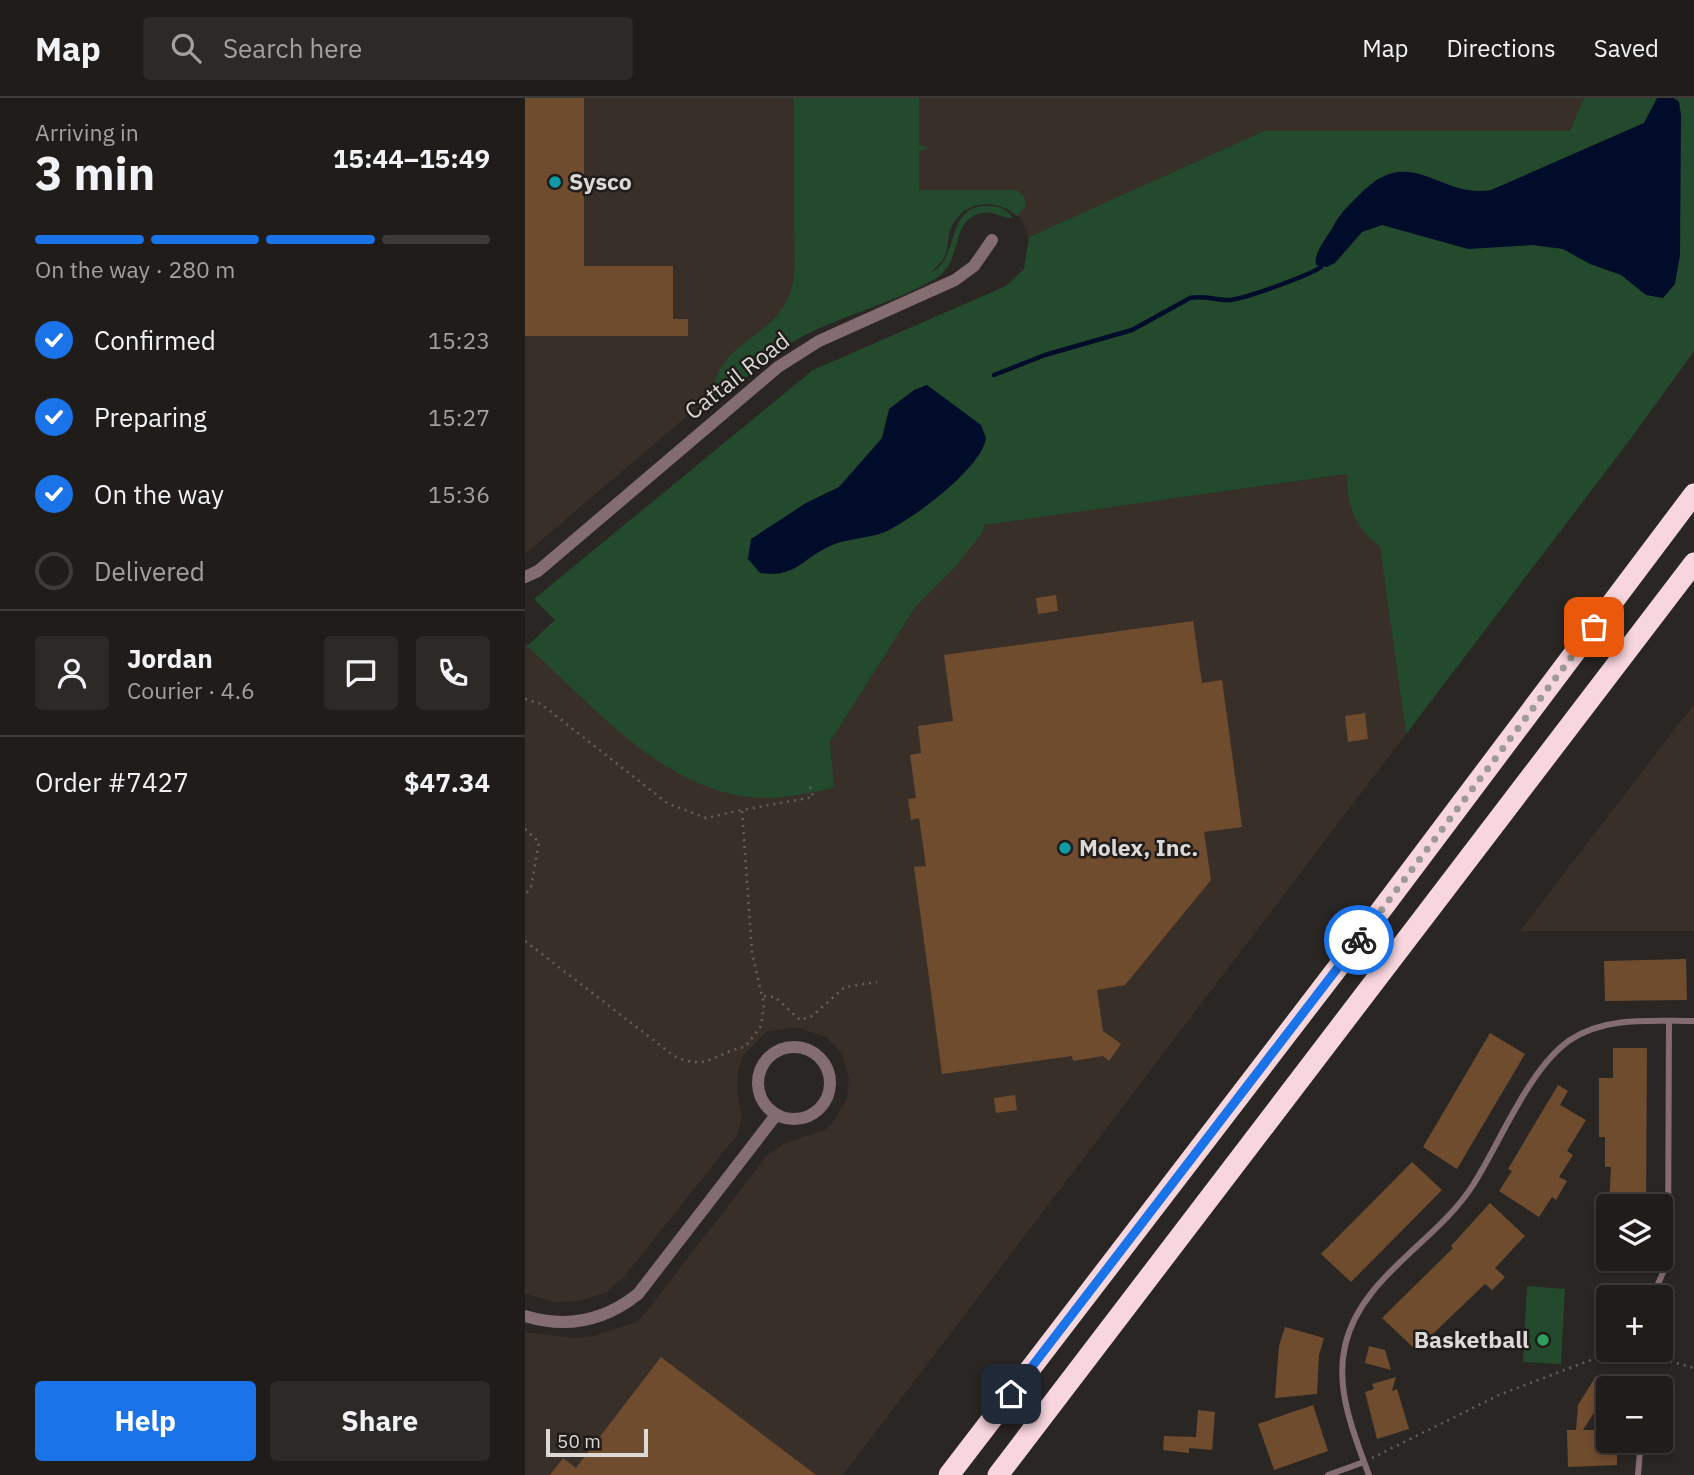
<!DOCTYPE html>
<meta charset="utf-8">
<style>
body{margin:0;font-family:"IBM Plex Sans",sans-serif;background:#2d2927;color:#f1f3f6;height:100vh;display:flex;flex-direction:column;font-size:26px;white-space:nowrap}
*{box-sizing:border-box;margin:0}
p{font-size:23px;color:#a2a1a2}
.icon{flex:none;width:38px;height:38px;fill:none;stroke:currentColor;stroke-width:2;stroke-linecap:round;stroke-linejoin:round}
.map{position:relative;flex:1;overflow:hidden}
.drawer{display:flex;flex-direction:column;background:#201c1a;width:525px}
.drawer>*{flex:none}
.tools{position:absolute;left:1071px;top:1096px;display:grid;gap:14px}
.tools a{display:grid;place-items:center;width:77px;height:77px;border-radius:7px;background:#201c1a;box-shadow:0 4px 10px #0003,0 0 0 2px #3d3a39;font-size:35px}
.scale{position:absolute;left:21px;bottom:18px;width:102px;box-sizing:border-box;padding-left:7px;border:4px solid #dbd8d6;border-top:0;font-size:19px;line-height:24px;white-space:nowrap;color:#dbd8d6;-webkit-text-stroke:5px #201c19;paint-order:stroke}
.pin{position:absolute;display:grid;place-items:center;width:60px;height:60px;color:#fff;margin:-30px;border-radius:14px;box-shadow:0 4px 10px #0006}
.courier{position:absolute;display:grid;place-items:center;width:70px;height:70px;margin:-35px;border:5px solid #1a73e8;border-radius:50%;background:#fff;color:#222;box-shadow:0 2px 9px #0007}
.overview em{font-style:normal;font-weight:700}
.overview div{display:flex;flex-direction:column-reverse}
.overview{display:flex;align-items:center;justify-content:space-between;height:119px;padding:0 35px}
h1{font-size:46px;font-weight:700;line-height:52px}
.bar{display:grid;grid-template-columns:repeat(4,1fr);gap:10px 7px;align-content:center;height:84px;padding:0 35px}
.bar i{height:9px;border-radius:5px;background:#3d3a39}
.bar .on{background:#1a73e8}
.bar p{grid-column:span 4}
.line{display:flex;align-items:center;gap:18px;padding:0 35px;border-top:2px solid #3d3a39}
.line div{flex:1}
.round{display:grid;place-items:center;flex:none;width:74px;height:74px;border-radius:7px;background:#2d2927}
ol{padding:0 35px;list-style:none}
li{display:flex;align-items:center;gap:21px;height:77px}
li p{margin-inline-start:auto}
li .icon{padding:7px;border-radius:50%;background:#1a73e8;color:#fff;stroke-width:4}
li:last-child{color:#a2a1a2}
li i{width:38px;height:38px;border:4px solid #3d3a39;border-radius:50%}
.cta{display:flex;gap:14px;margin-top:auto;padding:14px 35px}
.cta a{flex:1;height:80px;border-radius:7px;background:#1a73e8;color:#fff;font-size:28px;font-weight:700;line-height:80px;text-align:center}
.cta a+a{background:#2d2927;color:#f1f3f6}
header{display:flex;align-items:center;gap:42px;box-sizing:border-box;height:98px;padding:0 35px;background:#201c1a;border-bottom:2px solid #3d3a39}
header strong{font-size:33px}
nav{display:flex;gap:38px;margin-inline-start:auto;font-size:24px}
.search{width:490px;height:63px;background:#2d2927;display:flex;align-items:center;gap:18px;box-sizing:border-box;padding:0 24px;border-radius:7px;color:#a2a1a2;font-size:26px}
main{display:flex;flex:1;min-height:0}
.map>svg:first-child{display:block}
</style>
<header>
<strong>Map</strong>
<div class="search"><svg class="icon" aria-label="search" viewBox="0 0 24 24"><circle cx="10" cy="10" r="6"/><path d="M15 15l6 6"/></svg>Search here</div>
<nav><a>Map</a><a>Directions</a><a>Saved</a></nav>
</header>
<main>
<section class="drawer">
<div class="overview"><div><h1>3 min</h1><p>Arriving in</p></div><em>15:44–15:49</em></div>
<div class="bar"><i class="on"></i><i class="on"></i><i class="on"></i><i></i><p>On the way · 280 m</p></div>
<ol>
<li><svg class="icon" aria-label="check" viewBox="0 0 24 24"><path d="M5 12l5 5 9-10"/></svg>Confirmed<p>15:23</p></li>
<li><svg class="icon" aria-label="check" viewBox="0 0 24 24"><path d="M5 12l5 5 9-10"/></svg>Preparing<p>15:27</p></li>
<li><svg class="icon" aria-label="check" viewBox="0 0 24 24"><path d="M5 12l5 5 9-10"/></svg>On the way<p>15:36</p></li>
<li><i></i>Delivered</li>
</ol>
<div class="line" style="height:126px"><a class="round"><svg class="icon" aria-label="person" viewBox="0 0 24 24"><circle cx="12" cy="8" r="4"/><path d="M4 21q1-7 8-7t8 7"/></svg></a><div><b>Jordan</b><p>Courier · 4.6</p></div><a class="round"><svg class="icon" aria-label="chat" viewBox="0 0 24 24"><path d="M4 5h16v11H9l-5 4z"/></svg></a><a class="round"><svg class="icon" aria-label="phone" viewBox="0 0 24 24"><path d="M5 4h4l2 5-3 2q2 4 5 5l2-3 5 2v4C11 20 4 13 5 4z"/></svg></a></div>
<div class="line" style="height:91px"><div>Order #7427</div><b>$47.34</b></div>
<div class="cta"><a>Help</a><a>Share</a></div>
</section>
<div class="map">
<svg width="1169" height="1377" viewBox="0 0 1169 1377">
<rect width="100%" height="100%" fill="#2a2623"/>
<path fill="#382f29" d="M 0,0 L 1059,0 L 1045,33 L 739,33 L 504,139 L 495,120 L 482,109 L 466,105 L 447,107 L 240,252 L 0,456 Z
M 845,373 L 881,636 L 318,1377 L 0,1377 L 0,1234 L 49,1240 L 68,1238 L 114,1223 L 241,1059 L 258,1046 L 299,1032 L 308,1025 L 322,1000 L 324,980 L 316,954 L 301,939 L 271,929 L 241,934 L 218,958 L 213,973 L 212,993 L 217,1019 L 212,1037 L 98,1180 L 80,1195 L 54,1203 L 29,1204 L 0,1196 L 0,545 L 109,644 L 146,672 L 237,700 L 308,690 L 305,644 L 441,429 Z
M 1169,606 L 1169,833 L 995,833 Z"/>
<path fill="#244a2d" d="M 269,0 L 394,0 L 394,47 L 404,50 L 394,53 L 394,92 L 491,92 L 499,98 L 501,108 L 492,118 C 471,100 438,102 426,130 C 422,139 424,150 420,158 C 417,165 409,170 407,174 C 436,159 419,106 464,108 C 474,108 483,112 488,120 C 478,120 468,113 457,115 C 424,121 440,163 410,181 C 372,203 326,215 286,234 C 252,250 221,280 192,305 L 189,302 C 185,243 254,242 267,189 C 272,170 269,148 269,129 C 269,86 269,43 269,0 Z
M 1059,0 L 1169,0 L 1169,253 L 1107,339 L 881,636 L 855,448 C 830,431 821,405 822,376 L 459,427 L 457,435 L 430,469 L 391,508 L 305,644 L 309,690 C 285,694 259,701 235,700 C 139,695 68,607 2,548 L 30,522 L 9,501 L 288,272 L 481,188 L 499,171 L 504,139 L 739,33 L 1045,33 Z
M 1002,1188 L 1040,1191 L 1036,1266 L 998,1264 Z"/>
<path fill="#000c29" d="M 1132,0 L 1149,0 L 1154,4 L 1156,17 L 1155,157 L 1150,186 L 1138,200 L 1121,197 L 1096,177 L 1065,166 L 1038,151 L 1007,147 L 943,151 L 857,127 L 837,134 L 810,165 L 802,169 L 791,167 C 788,156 802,139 808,129 C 815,115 825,106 835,96 C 887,44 913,101 966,92 L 1119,25 Z
M 402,287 L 456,327 L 461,340 C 458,369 387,422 360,434 C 343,441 320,440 303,449 C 276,462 270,480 235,475 L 223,461 L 226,441 L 281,405 L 314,389 L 357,340 L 364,311 L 389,292 Z"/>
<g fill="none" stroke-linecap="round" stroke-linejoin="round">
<path stroke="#000c29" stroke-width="4.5" d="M 469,277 L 520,257 L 607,232 L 665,200 C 678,197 690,202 703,202 C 717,202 785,177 796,169"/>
</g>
<path fill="#704c2f" d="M 0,0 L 59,0 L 59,168 L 148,168 L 148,221 L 163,221 L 163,238 L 0,238 Z
M 531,497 L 533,513 L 513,516 L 511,500 Z
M 668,523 L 677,585 L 697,582 L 717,729 L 679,734 L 686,782 L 600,887 L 572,892 L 578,933 L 596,946 L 584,963 L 578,958 L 548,963 L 547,958 L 417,976 L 389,769 L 401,768 L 394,720 L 386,722 L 383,701 L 391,700 L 385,657 L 396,655 L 393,628 L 428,623 L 419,557 Z
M 840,615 L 843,641 L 823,644 L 820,618 Z
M 1161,861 L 1162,902 L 1080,903 L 1079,863 Z
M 965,935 L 1000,956 L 932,1071 L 898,1049 Z
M 1088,950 L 1122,950 L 1121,1108 L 1084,1108 L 1086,1069 L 1080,1069 L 1080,1039 L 1074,1039 L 1074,980 L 1088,980 Z
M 1033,987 L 1043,993 L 1035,1007 L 1061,1022 L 1042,1053 L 1048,1057 L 1034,1079 L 1042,1083 L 1031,1102 L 1027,1099 L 1014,1119 L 974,1093 L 987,1073 L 983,1071 Z
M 490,997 L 492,1012 L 471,1015 L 469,1000 Z
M 887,1064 L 917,1092 L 826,1184 L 796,1156 Z
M 965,1105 L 1000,1138 L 970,1170 L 980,1179 L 967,1192 L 960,1186 L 891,1252 L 857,1220 L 928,1150 L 926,1148 Z
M 760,1229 L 799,1240 L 794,1257 L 792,1296 L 750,1300 L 754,1248 Z
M 844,1248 L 860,1252 L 866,1272 L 840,1265 Z
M 136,1259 L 291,1377 L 25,1377 L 38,1360 L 51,1370 Z
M 1071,1278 L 1086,1288 L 1058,1332 L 1083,1332 L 1083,1357 L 1092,1357 L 1092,1367 L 1043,1369 L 1042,1332 L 1051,1332 L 1053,1307 Z
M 871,1279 L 867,1293 L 872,1291 L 884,1331 L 852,1341 L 840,1294 L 849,1291 L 847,1286 Z
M 788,1307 L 803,1353 L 749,1372 L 733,1326 Z
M 673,1312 L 690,1314 L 687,1352 L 664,1350 L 664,1355 L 638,1352 L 639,1338 L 671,1339 Z"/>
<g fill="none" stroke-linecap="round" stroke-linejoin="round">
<path stroke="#64605d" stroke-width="2.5" stroke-dasharray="2 5" stroke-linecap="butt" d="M 0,601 L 16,606 L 142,705 L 181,720 L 217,712
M 0,731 L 14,744 L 6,789 L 0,797
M 0,843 L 149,958 C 183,974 190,954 220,949 L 236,928 L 239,906 L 227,855 L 217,712 L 288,699 L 284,685
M 239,898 L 250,899 L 275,922 L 287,918 L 320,889 L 352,884
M 847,1360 L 974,1297 L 1087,1254 L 1120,1256 L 1169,1270"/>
<path stroke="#846d71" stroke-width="6" d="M 1129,1195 L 1140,1170 L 1143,1153 L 1144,923
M 803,1377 L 839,1364
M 844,1377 C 829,1337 810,1291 820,1248 C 835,1179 912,1144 948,1087 C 975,1045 1004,970 1045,942 C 1081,918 1127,923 1169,923
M 1113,1377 L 1116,1342"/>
<path stroke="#846d71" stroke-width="12" d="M 0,479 L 13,473 L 253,269 L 294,243 L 430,182 L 449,168 L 467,142
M233 985a36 36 0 1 1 72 0a36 36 0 1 1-72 0Z
M 0,1218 C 42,1231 79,1223 113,1196 L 251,1017"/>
<path stroke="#f8d6dd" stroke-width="21" d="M 424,1377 L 814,868 L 1169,396
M 473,1377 L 1169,465"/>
</g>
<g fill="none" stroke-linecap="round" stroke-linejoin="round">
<path stroke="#9d9a97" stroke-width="7" stroke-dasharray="0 12.6" d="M 834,842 L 1069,529"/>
<path stroke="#1a73e8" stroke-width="9" d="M 486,1296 L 834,842"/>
</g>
<g fill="#0f9aa8" stroke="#201c19" stroke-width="2.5">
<circle cx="30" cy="84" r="7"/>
<circle cx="540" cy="750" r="7"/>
</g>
<circle fill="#2e9e5b" stroke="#201c19" stroke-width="2.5" cx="1018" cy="1242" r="7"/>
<g text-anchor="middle" stroke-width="5" stroke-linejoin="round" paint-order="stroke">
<g font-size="23" font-weight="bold" fill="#dbd8d6" stroke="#201c19" text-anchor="start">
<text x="44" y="92">Sysco</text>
<text x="554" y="758">Molex, Inc.</text>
<text x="1004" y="1250" text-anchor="end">Basketball</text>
</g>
<g font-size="23" fill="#dbd8d6" stroke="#201c19">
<text transform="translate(212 278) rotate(-38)" y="8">Cattail Road</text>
</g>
</g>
</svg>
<div class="tools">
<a><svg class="icon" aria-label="layers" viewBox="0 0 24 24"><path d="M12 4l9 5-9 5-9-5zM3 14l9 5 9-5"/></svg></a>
<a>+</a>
<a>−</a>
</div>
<div class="scale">50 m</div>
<div class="pin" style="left:1069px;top:529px;background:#ea580c"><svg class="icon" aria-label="bag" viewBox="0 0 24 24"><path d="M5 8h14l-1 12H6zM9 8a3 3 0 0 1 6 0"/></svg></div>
<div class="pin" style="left:486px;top:1296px;background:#1f2937"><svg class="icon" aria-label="home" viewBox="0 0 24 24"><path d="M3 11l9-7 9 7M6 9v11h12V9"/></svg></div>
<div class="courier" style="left:834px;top:842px"><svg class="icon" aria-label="bike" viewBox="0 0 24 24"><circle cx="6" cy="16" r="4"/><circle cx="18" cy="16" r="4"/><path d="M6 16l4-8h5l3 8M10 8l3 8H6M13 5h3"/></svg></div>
</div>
</main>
